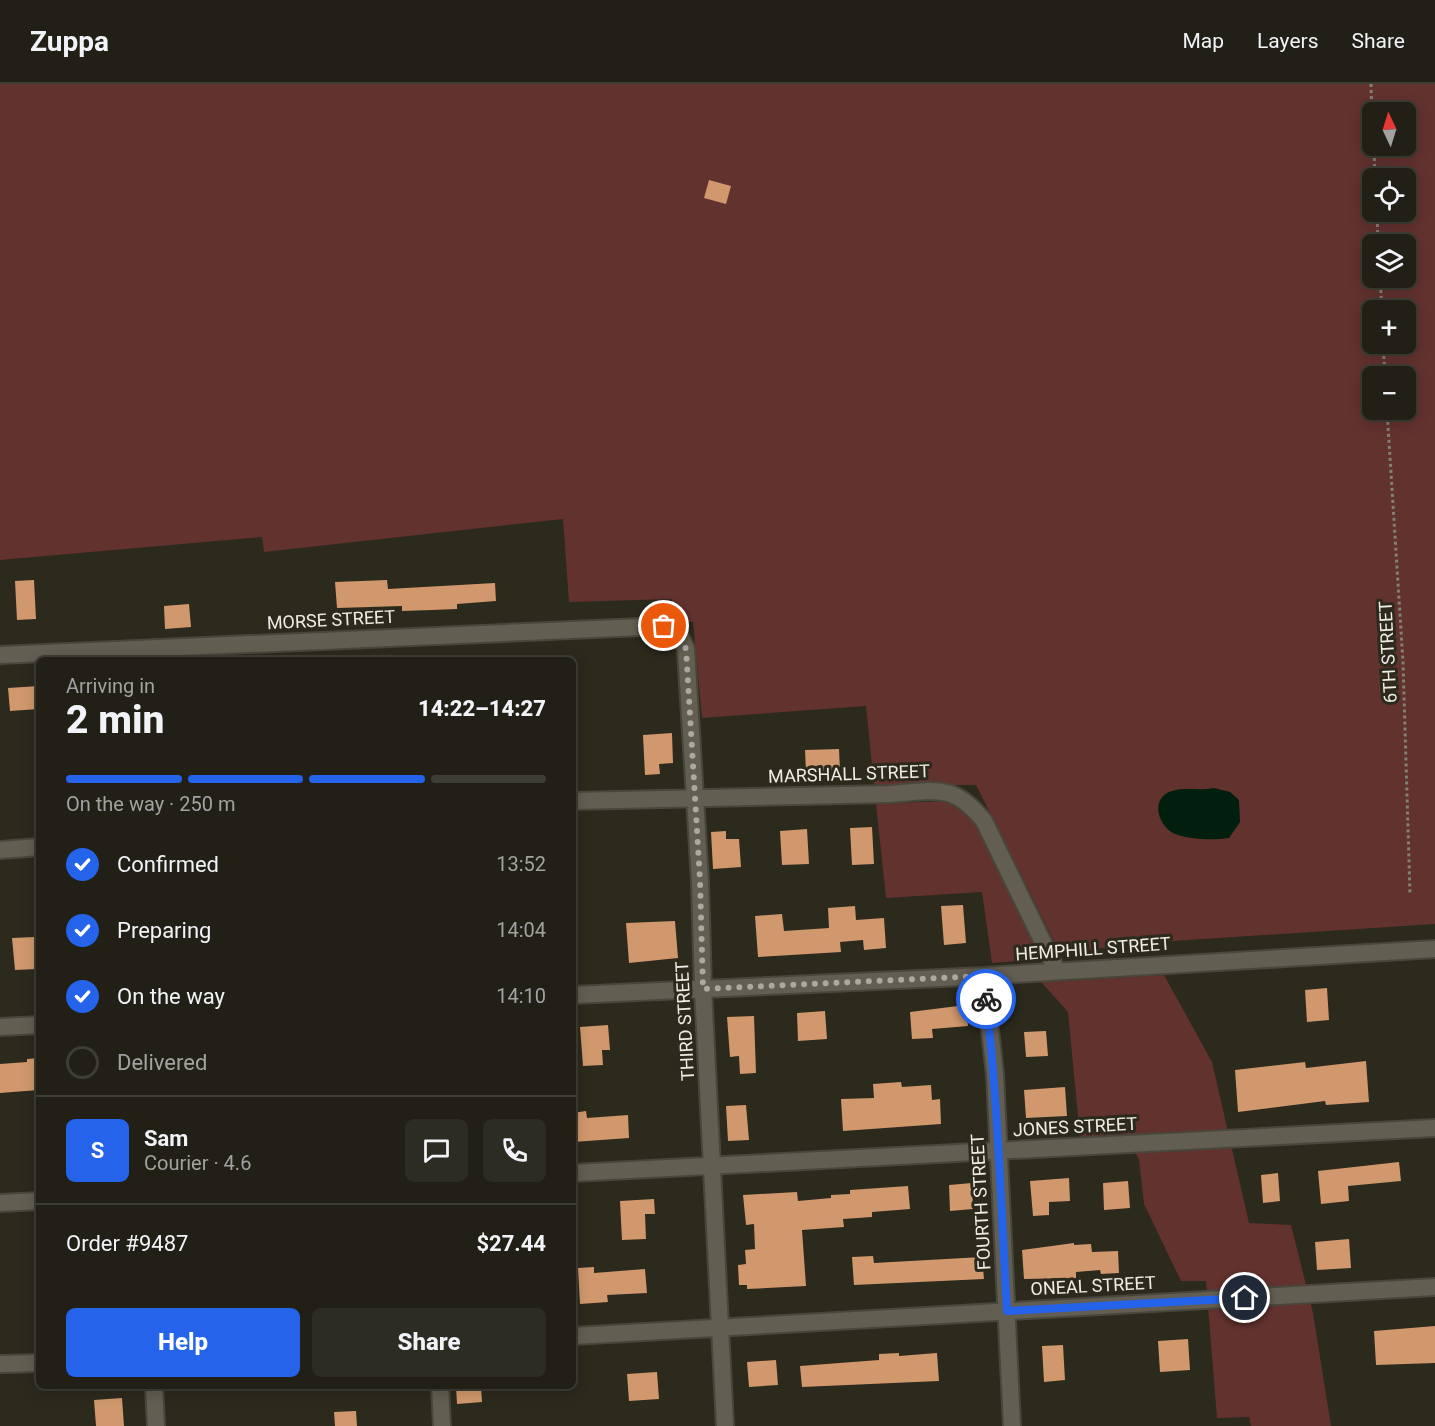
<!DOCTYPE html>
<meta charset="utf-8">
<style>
body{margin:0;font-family:Roboto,sans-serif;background:#2d2c23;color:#f1f3f6;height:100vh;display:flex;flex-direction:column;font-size:22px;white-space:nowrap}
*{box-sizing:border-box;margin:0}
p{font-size:20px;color:#a2a2a1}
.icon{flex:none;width:33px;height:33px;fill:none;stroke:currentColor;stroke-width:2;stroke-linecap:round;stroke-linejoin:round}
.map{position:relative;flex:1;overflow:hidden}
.panel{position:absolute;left:36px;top:573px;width:540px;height:732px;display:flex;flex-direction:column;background:#211f16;border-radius:9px;box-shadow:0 3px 15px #0003,0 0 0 2px #3e3d35}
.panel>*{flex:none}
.needle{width:39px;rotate:356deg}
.controls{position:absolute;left:1362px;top:18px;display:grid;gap:12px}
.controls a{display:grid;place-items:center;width:54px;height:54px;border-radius:9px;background:#211f16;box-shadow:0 3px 15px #0003,0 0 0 2px #3e3d35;font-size:30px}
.pin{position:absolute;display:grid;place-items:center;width:51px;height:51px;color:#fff;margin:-26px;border:3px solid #fff;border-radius:50%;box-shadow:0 2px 6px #0007}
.courier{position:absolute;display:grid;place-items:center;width:60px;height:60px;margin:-30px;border:4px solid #2563eb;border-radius:50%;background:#fff;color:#222;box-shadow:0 2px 8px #0007}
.headline em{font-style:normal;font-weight:800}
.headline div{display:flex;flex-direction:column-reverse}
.headline{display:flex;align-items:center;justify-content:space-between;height:102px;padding:0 30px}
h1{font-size:39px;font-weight:800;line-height:45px}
.bar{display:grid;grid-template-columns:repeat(4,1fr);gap:9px 6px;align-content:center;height:72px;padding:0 30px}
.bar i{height:8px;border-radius:4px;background:#3e3d35}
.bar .selected{background:#2563eb}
.bar p{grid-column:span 4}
.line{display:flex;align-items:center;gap:15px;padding:0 30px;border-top:2px solid #3e3d35}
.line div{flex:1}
.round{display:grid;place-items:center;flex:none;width:63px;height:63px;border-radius:9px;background:#2d2c23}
ol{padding:0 30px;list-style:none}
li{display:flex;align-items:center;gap:18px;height:66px}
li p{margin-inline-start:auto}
li .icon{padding:6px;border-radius:50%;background:#2563eb;color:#fff;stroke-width:4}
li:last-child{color:#a2a2a1}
li i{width:33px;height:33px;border:3px solid #3e3d35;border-radius:50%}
.cta{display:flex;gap:12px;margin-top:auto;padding:12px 30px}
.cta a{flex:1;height:69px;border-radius:9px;background:#2563eb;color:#fff;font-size:24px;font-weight:800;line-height:69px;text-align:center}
.cta a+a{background:#2d2c23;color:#f1f3f6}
header{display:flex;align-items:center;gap:36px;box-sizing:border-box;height:84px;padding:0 30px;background:#211f16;border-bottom:2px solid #3e3d35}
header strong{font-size:28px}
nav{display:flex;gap:33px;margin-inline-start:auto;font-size:21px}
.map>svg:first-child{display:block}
</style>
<header>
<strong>Zuppa</strong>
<nav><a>Map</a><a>Layers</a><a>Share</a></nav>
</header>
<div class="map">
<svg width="1435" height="1342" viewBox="0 0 1435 1342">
<rect width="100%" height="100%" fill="#2c291d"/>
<path fill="#62322f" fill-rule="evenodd" d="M 0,0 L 1435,0 L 1435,840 L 1126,860 L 1061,871 L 976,701 L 874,701 L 866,622 L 702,634 L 693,538 L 674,537 L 672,515 L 569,518 L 563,435 L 264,468 L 262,453 L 0,476 ZM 1372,28 L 1406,28 L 1406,62 L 1372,62 ZM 1372,94 L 1406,94 L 1406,128 L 1372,128 ZM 1372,160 L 1406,160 L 1406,194 L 1372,194 ZM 1372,226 L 1406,226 L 1406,260 L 1372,260 ZM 1372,292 L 1406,292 L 1406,326 L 1372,326 Z
M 948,717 L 976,739 L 1044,875 L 992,879 L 982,808 L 886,814 L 876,720 Z
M 1164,891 L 1212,978 L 1249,1139 L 1291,1141 L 1313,1229 L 1331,1342 L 1251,1342 L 1249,1333 L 1217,1334 L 1206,1197 L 1181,1197 L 1144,1120 L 1139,1075 L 1123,1050 L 1080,1053 L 1068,928 L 1041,898 Z"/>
<path fill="#001f0e" d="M 1214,704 L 1230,708 L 1239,716 L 1240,738 L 1229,754 C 1213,756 1194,756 1178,751 C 1159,746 1148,714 1172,707 C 1185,703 1200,707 1214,704 Z"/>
<path fill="#d0986c" d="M 709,96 L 731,102 L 726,120 L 704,114 Z
M 34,496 L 36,535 L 17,536 L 15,497 Z
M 387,496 L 388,505 L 495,499 L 496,517 L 457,520 L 457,525 L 432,526 L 402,527 L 402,522 L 337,524 L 335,498 Z
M 189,520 L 191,543 L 165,545 L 164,522 Z
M 39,602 L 39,625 L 10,627 L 8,604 Z
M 672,649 L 673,679 L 659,680 L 660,690 L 645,691 L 643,651 Z
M 839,665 L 840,687 L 806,688 L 805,666 Z
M 872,743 L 874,780 L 852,781 L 850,744 Z
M 807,745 L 809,780 L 782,781 L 780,747 Z
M 726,747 L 726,755 L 739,755 L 741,783 L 713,785 L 711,748 Z
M 963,821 L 966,859 L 944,861 L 941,822 Z
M 855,822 L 856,836 L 884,834 L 886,864 L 864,866 L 863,856 L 840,858 L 841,868 L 758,873 L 755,832 L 782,830 L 784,847 L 829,844 L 828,824 Z
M 675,837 L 678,874 L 629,879 L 626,839 Z
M 35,853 L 37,885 L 15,886 L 12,854 Z
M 1327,904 L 1329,936 L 1307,938 L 1305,906 Z
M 966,921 L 968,942 L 932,945 L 933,954 L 912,955 L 910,928 Z
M 825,927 L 827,955 L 798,957 L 797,929 Z
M 754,932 L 756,989 L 740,990 L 739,972 L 730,973 L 727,933 Z
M 608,941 L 610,966 L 602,966 L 603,981 L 583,982 L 580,943 Z
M 1046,947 L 1048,972 L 1026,973 L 1024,948 Z
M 39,974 L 39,1006 L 0,1009 L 0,980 L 27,978 L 27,975 Z
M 1366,977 L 1369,1018 L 1326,1021 L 1325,1017 L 1238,1028 L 1235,986 L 1305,978 L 1306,984 Z
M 901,998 L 902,1003 L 931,1001 L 932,1016 L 940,1015 L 941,1040 L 843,1047 L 841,1015 L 874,1014 L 873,1000 Z
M 1065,1003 L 1067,1032 L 1026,1034 L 1024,1006 Z
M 746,1021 L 749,1056 L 728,1057 L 726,1022 Z
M 586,1027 L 587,1034 L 628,1031 L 629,1054 L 573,1058 L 573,1029 Z
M 1399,1078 L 1401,1097 L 1348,1102 L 1349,1117 L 1321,1120 L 1318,1087 Z
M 1278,1089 L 1280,1117 L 1263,1119 L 1261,1091 Z
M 1069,1094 L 1070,1117 L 1049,1118 L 1049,1131 L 1033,1132 L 1030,1097 Z
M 1128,1097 L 1130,1124 L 1104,1126 L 1103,1099 Z
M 972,1099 L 973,1125 L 950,1127 L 949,1101 Z
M 908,1102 L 910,1125 L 872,1128 L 872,1133 L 843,1135 L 844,1143 L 802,1146 L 806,1202 L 747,1205 L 747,1201 L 739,1201 L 738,1181 L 746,1180 L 745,1166 L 755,1165 L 754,1140 L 746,1141 L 743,1111 L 797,1108 L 798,1117 L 831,1114 L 831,1111 L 850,1110 L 850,1106 Z
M 654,1115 L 655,1130 L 645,1130 L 646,1155 L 622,1156 L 620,1117 Z
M 1349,1155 L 1351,1184 L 1317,1186 L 1315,1158 Z
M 1074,1159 L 1074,1161 L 1091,1160 L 1092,1168 L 1118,1167 L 1119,1189 L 1101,1190 L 1100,1186 L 1076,1188 L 1076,1194 L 1024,1195 L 1022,1166 Z
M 873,1172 L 874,1179 L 982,1173 L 984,1195 L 854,1201 L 852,1173 Z
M 594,1183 L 594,1189 L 645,1185 L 647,1209 L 607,1211 L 608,1218 L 580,1220 L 578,1184 Z
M 1435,1242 L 1435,1279 L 1376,1281 L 1374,1247 Z
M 1188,1255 L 1190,1286 L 1160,1288 L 1158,1257 Z
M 1063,1261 L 1065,1296 L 1044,1298 L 1042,1262 Z
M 899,1269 L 899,1272 L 937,1269 L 939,1297 L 802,1303 L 800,1282 L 879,1276 L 879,1270 Z
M 776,1276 L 778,1301 L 749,1303 L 747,1278 Z
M 657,1288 L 659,1315 L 629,1317 L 627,1290 Z
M 456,1302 L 481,1302 L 482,1318 L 457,1320 Z
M 122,1314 L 124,1342 L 96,1342 L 94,1316 Z
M 356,1327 L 357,1342 L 335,1342 L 334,1328 Z"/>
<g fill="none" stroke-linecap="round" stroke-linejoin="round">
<g stroke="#49463c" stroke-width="20">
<path id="street" d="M 0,571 L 664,542 L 679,550 L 686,565 L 700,797 L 703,905 L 725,1342
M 573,717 L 889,710 C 934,707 953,698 984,737 L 1057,887
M 0,766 L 39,763
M 984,892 L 995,991 L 1012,1342
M 573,911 L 984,892 L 1435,865
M 0,943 L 39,941
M 573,1089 L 1435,1044
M 0,1119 L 39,1117
M 573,1252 L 1435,1203
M 0,1280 L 39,1279
M 154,1302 L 156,1342
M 440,1302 L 442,1342"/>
</g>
<path stroke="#838076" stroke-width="3" stroke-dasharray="3 3" stroke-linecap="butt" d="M 1371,0 L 1372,34
M 1374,62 L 1375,94
M 1377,128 L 1378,160
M 1380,194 L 1382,226
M 1383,260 L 1385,292
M 1387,326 L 1403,578 L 1410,810"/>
<use href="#street" stroke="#625e51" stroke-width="16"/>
</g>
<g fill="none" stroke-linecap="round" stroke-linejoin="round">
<path stroke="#aba89f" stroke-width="6" stroke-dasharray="0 10.8" d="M 664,542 L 679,550 L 686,565 L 700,796 L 703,905 L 984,892 L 986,915"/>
<path stroke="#2563eb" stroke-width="8" d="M 986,915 C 998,1018 1001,1123 1007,1227 L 1245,1214"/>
</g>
<g text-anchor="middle" stroke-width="6" stroke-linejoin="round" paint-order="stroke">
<g font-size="18" fill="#efece5" stroke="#2c291d">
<text transform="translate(331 536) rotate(-3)" y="6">MORSE STREET</text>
<text transform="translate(1388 568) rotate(-93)" y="6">6TH STREET</text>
<text transform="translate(849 690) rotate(-2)" y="6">MARSHALL STREET</text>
<text transform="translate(1093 865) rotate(-4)" y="6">HEMPHILL STREET</text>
<text transform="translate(685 937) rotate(-93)" y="6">THIRD STREET</text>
<text transform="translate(1075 1043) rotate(-3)" y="6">JONES STREET</text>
<text transform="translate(981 1118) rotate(-93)" y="6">FOURTH STREET</text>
<text transform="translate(1093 1202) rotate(-3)" y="6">ONEAL STREET</text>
</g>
</g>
</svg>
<div class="controls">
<a><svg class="needle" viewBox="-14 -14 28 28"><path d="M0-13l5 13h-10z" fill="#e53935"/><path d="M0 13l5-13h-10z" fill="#a2a2a1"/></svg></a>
<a><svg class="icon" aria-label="locate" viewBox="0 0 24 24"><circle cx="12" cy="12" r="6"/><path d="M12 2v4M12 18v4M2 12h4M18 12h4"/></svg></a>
<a><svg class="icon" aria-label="layers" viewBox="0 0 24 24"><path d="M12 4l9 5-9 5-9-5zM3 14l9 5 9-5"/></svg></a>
<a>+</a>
<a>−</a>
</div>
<div class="pin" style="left:664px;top:542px;background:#ea580c"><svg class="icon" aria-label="bag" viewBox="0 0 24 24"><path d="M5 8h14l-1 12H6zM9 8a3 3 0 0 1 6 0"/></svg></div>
<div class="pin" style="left:1245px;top:1214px;background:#1f2937"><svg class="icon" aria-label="home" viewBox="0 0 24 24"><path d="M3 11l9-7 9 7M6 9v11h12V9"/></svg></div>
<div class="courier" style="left:986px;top:915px"><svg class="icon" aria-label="bike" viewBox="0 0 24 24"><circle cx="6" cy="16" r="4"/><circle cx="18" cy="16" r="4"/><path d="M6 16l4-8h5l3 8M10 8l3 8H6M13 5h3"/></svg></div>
<section class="panel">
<div class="headline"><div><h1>2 min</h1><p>Arriving in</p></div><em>14:22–14:27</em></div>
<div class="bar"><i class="selected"></i><i class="selected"></i><i class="selected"></i><i></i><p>On the way · 250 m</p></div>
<ol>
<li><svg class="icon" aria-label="check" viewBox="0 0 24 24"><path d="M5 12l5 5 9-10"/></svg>Confirmed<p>13:52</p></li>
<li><svg class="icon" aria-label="check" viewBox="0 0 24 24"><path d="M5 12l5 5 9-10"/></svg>Preparing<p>14:04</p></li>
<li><svg class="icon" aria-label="check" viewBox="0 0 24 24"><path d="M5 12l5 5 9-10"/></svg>On the way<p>14:10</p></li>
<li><i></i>Delivered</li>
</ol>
<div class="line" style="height:108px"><b class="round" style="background:#2563eb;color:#fff">S</b><div><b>Sam</b><p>Courier · 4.6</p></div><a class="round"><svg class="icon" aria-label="chat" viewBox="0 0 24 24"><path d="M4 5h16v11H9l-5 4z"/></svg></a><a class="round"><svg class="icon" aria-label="phone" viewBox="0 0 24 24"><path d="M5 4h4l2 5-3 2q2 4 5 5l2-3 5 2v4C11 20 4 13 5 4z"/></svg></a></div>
<div class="line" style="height:78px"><div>Order #9487</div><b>$27.44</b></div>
<div class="cta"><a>Help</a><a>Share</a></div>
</section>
</div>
